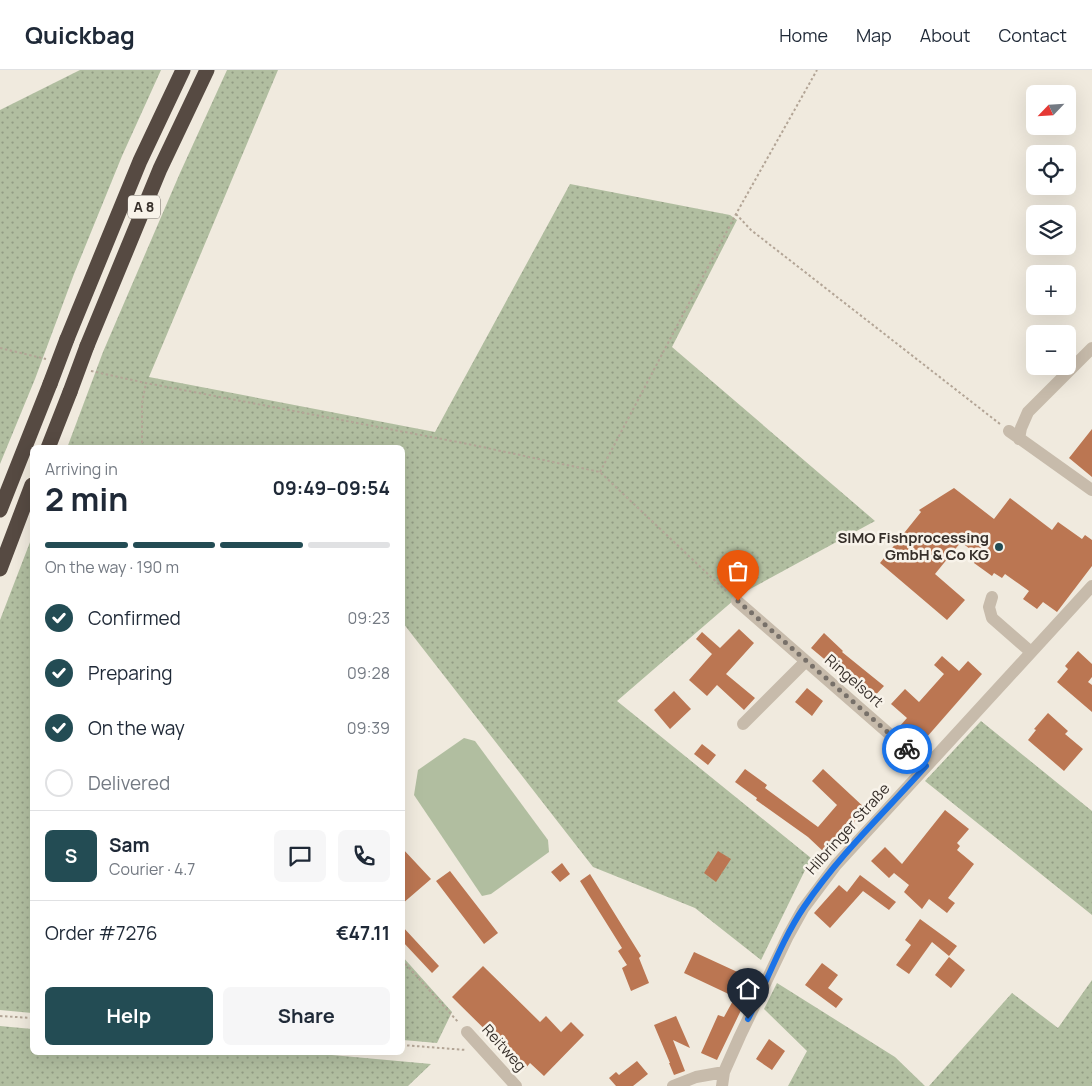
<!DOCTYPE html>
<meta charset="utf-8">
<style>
body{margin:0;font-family:Manrope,sans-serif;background:#f6f6f7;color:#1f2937;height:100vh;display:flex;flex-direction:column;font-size:19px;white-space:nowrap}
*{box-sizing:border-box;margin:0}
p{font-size:16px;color:#747a83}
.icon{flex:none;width:28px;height:28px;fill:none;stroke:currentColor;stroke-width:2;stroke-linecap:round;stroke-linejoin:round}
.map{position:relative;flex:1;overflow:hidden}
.drawer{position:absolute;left:30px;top:375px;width:375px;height:610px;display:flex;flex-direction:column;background:#fff;border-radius:8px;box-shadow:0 5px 20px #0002}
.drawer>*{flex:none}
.needle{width:32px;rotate:245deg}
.fabs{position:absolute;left:1026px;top:15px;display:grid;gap:10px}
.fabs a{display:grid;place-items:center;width:50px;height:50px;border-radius:8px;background:#fff;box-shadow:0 5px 20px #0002;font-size:25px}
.pin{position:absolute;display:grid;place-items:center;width:42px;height:42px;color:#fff;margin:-51px -21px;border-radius:50% 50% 50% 0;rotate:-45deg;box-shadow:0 0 5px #0007}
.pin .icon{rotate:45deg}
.courier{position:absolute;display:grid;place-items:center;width:50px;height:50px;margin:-25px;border:4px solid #1a73e8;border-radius:50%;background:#fff;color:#222;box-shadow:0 1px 6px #0007}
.head em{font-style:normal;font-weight:700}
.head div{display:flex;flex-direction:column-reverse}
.head{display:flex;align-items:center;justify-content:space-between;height:85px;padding:0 15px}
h1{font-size:32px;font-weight:700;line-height:38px}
.bar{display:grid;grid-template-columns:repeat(4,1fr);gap:8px 5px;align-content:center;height:60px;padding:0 15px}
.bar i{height:6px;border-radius:4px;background:#e0e1e3}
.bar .on{background:#234c54}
.bar p{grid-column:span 4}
.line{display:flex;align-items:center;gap:12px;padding:0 15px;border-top:1px solid #e0e1e3}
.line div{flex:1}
.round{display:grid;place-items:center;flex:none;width:52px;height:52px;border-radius:8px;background:#f6f6f7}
ol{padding:0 15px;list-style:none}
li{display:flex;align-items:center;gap:15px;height:55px}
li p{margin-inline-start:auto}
li .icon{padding:5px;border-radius:50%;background:#234c54;color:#fff;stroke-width:4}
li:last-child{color:#747a83}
li i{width:28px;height:28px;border:2px solid #e0e1e3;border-radius:50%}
.action{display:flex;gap:10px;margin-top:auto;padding:10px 15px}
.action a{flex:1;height:58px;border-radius:8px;background:#234c54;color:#fff;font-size:20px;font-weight:700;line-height:58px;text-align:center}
.action a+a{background:#f6f6f7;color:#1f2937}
header{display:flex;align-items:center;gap:30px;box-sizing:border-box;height:70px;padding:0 25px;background:#fff;border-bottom:1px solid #e0e1e3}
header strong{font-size:24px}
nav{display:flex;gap:28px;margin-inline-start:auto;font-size:18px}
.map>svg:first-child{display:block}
</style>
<header>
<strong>Quickbag</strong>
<nav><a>Home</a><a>Map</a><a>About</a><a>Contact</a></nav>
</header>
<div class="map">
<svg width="1092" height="1016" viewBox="0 0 1092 1016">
<defs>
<pattern id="grass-dots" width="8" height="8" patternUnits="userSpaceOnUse" patternTransform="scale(1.25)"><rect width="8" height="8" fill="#b1bea0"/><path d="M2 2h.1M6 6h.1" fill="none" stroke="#919b83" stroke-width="1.8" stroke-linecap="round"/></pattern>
</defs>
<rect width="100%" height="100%" fill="#f0eade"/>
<path fill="url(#grass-dots)" d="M 80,0 L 161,0 L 122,86 L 74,204 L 35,309 L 0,394 L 0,40 Z
M 227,0 L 278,0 L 149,307 L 435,362 L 570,114 L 730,145 L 737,150 L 672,277 L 875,451 L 741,524 L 617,631 L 811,788 L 761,890 L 695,838 L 593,797 L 403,553 L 402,378 L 67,378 L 103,282 L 180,103 Z
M 32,467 L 32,943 L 0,940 L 0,550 Z
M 981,651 L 1092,741 L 1092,845 L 925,711 Z
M 402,886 L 452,942 L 437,973 L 403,970 Z
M 1092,910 L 1092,1016 L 929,1016 L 1012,923 L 1058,958 Z
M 777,913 L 895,987 L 925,1016 L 788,1016 L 807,981 L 764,939 Z
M 0,956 L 32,959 L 32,982 L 299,982 L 431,994 L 408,1016 L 0,1016 Z"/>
<path fill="#b1bea0" d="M 464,668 L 475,671 L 548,770 L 549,782 L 491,824 L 482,826 L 414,725 L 418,700 Z"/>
<path fill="#bb7652" d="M 1092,359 L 1092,407 L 1069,388 Z
M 954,418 L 994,449 L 1010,428 L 1052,460 L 1058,452 L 1082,469 L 1085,465 L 1092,470 L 1092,496 L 1057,542 L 1043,532 L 1037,539 L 1023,529 L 1029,521 L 1005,504 L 1002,508 L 994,503 L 992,506 L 974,493 L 979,486 L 961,472 L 935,504 L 965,530 L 947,550 L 880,493 L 921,442 L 919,440 Z
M 739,559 L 754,573 L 726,604 L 755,628 L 744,640 L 717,615 L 707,626 L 689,610 L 712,584 L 696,569 L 702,562 L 720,578 Z
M 824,563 L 843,581 L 842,582 L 884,616 L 870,631 L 828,595 L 829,593 L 811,578 Z
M 1078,581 L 1092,594 L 1092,607 L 1088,612 L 1092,615 L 1092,642 L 1057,612 L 1068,599 L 1065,596 Z
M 942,586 L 959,601 L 968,591 L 982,604 L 919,676 L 899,657 L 907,648 L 891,634 L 905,619 L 919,632 L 944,604 L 934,595 Z
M 807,618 L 823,631 L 812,646 L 795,632 Z
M 674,621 L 691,639 L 670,659 L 654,640 Z
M 1048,643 L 1068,661 L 1065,664 L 1083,679 L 1064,701 L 1028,670 L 1036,660 L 1034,659 Z
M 702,674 L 716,685 L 708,695 L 694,684 Z
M 745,699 L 767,715 L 765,718 L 818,757 L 837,735 L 812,711 L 823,699 L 866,739 L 826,784 L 808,767 L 756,730 L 757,728 L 735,712 Z
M 945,740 L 969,759 L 957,773 L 960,776 L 957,780 L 974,794 L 948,828 L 955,833 L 947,843 L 929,829 L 922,839 L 904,822 L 909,815 L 894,803 L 889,808 L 871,791 L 885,777 L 902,794 Z
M 402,778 L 431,809 L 402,834 Z
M 718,781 L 731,789 L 716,812 L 704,803 Z
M 562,793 L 570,804 L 560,812 L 551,802 Z
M 450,801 L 498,863 L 484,874 L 436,811 Z
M 590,804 L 641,886 L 639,888 L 649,913 L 631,921 L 622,898 L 627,895 L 618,881 L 622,878 L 580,811 Z
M 860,805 L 896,832 L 889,840 L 863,821 L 830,858 L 814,843 L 839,815 L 847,822 Z
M 920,849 L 957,876 L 949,886 L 932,872 L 909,904 L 896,895 L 911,875 L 905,870 Z
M 402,856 L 439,896 L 432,903 L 402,871 Z
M 694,882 L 757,911 L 747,933 L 745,932 L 717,990 L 701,983 L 718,945 L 724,947 L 735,927 L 684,903 Z
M 949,887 L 965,900 L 951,918 L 935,905 Z
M 822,893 L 838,905 L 828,918 L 843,929 L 836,938 L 805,915 Z
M 483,896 L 540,952 L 546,946 L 561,962 L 571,952 L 584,965 L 544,1006 L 530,993 L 525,999 L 452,927 Z
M 676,946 L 690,978 L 673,970 L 685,1001 L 674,1005 L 669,993 L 670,993 L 654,955 Z
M 769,969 L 785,981 L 772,1000 L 756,989 Z
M 637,991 L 648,1004 L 633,1016 L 616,1016 L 609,1008 L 616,1002 L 619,1005 Z"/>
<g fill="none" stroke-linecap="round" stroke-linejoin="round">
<path stroke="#b3a596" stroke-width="2" stroke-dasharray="2.5 2.5" stroke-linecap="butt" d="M 736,144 L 751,160 L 1000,354
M 0,278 L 46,289
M 91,301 L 146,313 L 468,374 L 600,402 L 728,523
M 142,378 L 142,333 L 146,313
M 600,402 L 736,144 L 817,0
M 402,890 L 459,953
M 0,946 L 32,948
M 402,975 L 466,980"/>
<path stroke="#c7bbab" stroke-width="12" d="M 1009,361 L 1092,420
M 1019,369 L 1021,358 L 1028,342 L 1092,278
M 992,527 L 989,537 L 992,548 L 1031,582
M 737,531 L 926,696
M 743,654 L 806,591
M 467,962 L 516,1016
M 673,1016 L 696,1007 L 724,1002
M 722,1016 L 724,1002 L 740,966 L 788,866 L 803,839 L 836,795 L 1092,516"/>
<path stroke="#564a42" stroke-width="15" d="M 67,269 L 140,91 L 183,0
M 87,276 L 160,99 L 207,0
M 48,378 L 70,322
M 0,440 L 50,314
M 0,499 L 32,415"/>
<path stroke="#564a42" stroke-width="15" d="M 50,314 L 67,269
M 70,322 L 87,276"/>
</g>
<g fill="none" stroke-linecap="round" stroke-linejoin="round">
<path stroke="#777069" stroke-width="5" stroke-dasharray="0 9" d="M 738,531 L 907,679"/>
<path stroke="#1a73e8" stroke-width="6" d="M 748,949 C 767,912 781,871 804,837 C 839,785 885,742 926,696 L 907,679"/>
</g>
<circle fill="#234c54" stroke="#f8f3ea" stroke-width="2" cx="999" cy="477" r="5"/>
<g text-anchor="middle" stroke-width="5" stroke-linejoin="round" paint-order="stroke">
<rect fill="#f8f3ea" stroke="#706a64" stroke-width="1" x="128" y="125.5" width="32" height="23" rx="4"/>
<g font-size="14" font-weight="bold" fill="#362f2a">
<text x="144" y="142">A 8</text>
</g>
<g font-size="15" font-weight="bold" fill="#362f2a" stroke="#f8f3ea" text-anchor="end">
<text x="989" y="473">SIMO Fishprocessing<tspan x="989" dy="17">GmbH &amp; Co KG</tspan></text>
</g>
<g font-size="15" fill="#362f2a" stroke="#f8f3ea">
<text transform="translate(854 611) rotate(41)" y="5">Ringelsort</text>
<text transform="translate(848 759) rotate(-48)" y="5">Hilbringer Straße</text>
<text transform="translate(504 978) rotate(48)" y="5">Reitweg</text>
</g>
</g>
</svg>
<div class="fabs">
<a><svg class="needle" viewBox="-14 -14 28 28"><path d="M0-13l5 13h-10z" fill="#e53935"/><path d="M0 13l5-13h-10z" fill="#747a83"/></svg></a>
<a><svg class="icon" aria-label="locate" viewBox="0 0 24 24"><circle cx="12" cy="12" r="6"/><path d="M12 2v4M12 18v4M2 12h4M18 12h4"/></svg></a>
<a><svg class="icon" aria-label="layers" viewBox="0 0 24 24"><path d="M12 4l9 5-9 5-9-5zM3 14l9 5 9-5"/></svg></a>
<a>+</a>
<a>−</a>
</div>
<div class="pin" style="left:738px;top:531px;background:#ea580c"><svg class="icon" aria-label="bag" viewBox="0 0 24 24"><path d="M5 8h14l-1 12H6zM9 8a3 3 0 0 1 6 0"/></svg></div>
<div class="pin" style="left:748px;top:949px;background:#1f2937"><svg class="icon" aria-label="home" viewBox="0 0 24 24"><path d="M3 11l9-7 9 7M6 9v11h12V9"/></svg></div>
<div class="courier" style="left:907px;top:679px"><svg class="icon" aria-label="bike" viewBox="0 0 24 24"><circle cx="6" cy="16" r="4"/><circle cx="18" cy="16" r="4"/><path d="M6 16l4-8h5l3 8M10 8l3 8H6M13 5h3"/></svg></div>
<section class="drawer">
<div class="head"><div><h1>2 min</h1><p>Arriving in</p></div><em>09:49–09:54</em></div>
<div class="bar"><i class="on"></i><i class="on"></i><i class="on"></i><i></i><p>On the way · 190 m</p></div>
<ol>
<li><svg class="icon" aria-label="check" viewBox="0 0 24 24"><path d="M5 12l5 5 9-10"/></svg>Confirmed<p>09:23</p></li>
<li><svg class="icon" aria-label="check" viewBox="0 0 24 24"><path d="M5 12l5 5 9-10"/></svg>Preparing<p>09:28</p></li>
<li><svg class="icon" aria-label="check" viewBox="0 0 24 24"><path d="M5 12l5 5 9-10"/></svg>On the way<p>09:39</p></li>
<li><i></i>Delivered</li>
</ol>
<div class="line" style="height:90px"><b class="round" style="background:#234c54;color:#fff">S</b><div><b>Sam</b><p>Courier · 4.7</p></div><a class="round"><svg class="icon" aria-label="chat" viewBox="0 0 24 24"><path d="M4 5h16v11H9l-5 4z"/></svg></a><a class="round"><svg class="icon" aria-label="phone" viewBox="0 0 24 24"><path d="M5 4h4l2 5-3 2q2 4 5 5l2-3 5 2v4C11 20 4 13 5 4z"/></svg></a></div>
<div class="line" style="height:65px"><div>Order #7276</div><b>€47.11</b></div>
<div class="action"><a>Help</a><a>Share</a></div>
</section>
</div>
